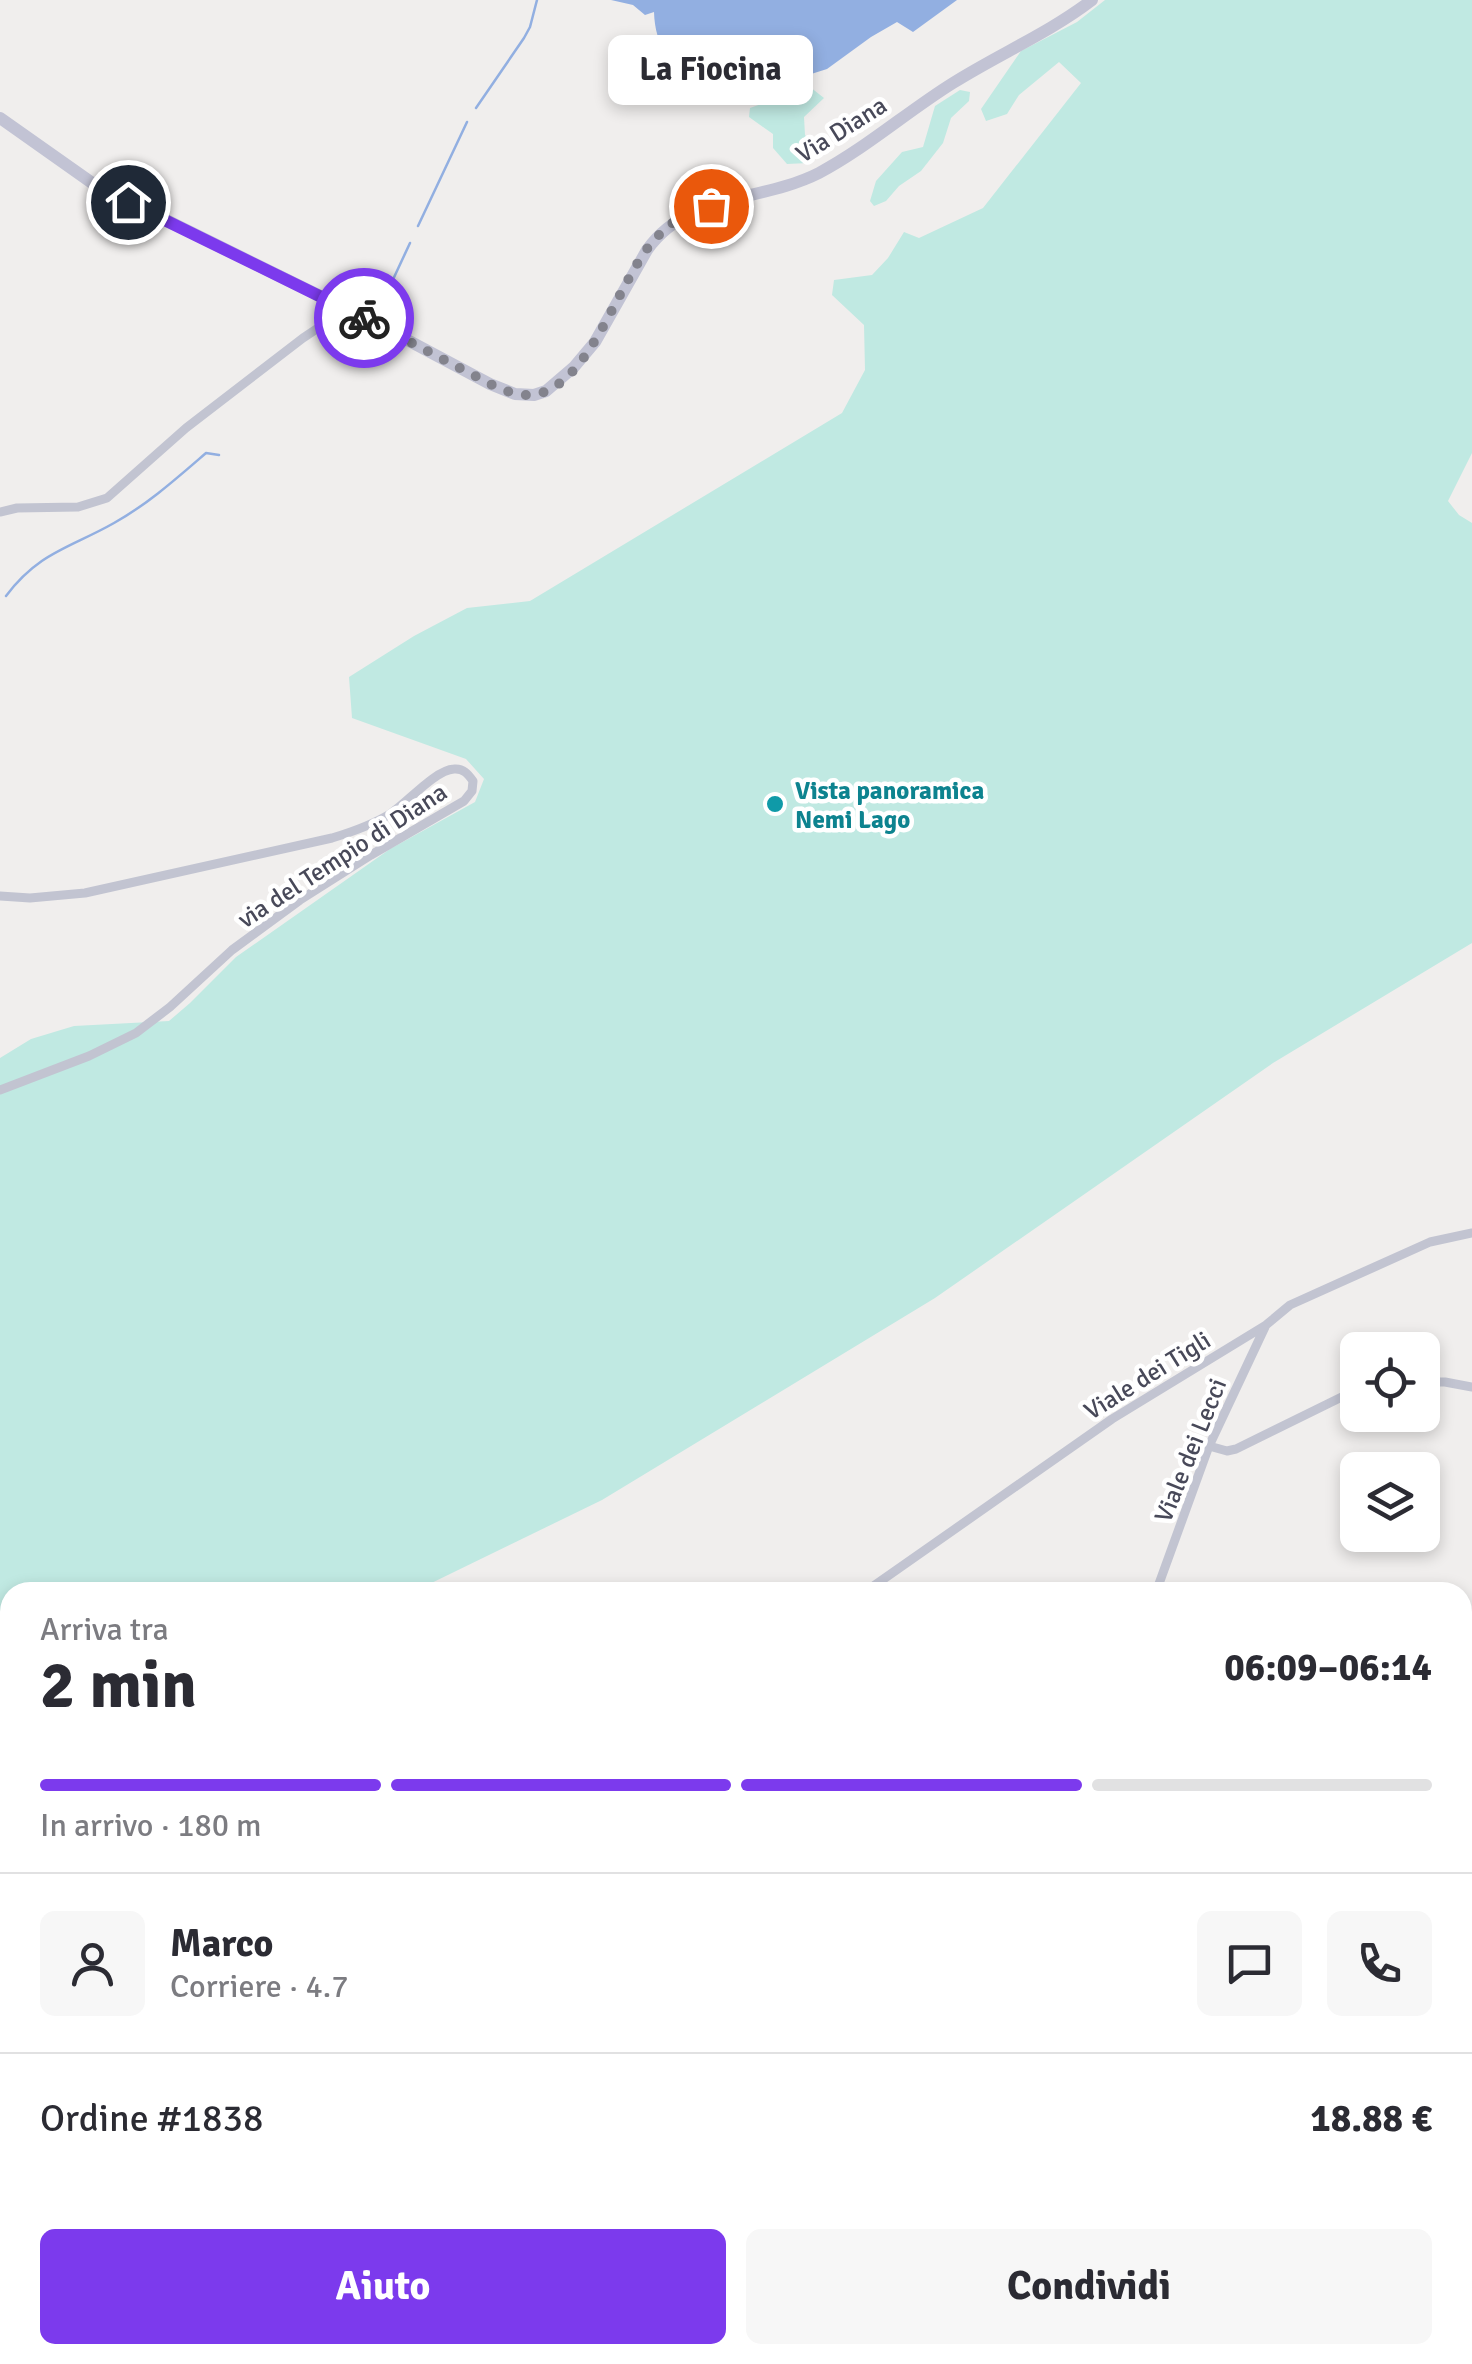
<!DOCTYPE html>
<html lang="it">
<meta charset="utf-8">
<style>
body{margin:0;font-family:Signika,sans-serif;background:#f7f7f7;color:#2b2b33;height:100vh;display:flex;flex-direction:column;font-size:38px;white-space:nowrap}
*{box-sizing:border-box;margin:0}
p{font-size:32px;color:#7c7c81}
.icon{flex:none;width:55px;height:55px;fill:none;stroke:currentColor;stroke-width:2;stroke-linecap:round;stroke-linejoin:round}
.map{position:relative;flex:1;overflow:hidden}
.sheet{position:absolute;left:0px;top:1582px;width:1472px;height:782px;display:flex;flex-direction:column;background:#fff;border-radius:30px 30px 0 0;box-shadow:0 5px 15px #0003}
.sheet>*{flex:none}
.buttons{position:absolute;left:1340px;top:1332px;display:grid;gap:20px}
.buttons a{display:grid;place-items:center;width:100px;height:100px;border-radius:15px;background:#fff;box-shadow:0 5px 15px #0003;font-size:50px}
.pin{position:absolute;display:grid;place-items:center;width:85px;height:85px;color:#fff;margin:-42px;border:5px solid #fff;border-radius:50%;box-shadow:0 2px 10px #0007}
.courier{position:absolute;display:grid;place-items:center;width:100px;height:100px;margin:-50px;border:8px solid #7c3aed;border-radius:50%;background:#fff;color:#222;box-shadow:0 2px 12px #0007}
.bubble{position:absolute;height:70px;border-radius:15px;background:#fff;box-shadow:0 5px 15px #0003;font-size:32px;font-weight:700;line-height:70px;text-align:center}
.head em{font-style:normal;font-weight:700}
.head div{display:flex;flex-direction:column-reverse}
.head{display:flex;align-items:center;justify-content:space-between;height:170px;padding:0 40px}
h1{font-size:65px;font-weight:700;line-height:75px}
.bar{display:grid;grid-template-columns:repeat(4,1fr);gap:15px 10px;align-content:center;height:120px;padding:0 40px}
.bar i{height:12px;border-radius:8px;background:#e1e1e2}
.bar .current{background:#7c3aed}
.bar p{grid-column:span 4}
.line{display:flex;align-items:center;gap:25px;padding:0 40px;border-top:2px solid #e1e1e2}
.line div{flex:1}
.round{display:grid;place-items:center;flex:none;width:105px;height:105px;border-radius:15px;background:#f7f7f7}
.cta{display:flex;gap:20px;margin-top:auto;padding:20px 40px}
.cta a{flex:1;height:115px;border-radius:15px;background:#7c3aed;color:#fff;font-size:40px;font-weight:700;line-height:115px;text-align:center}
.cta a+a{background:#f7f7f7;color:#2b2b33}
.map>svg:first-child{display:block}
</style>
<div class="map">
<svg width="1472" height="2364" viewBox="0 0 1472 2364">
<rect width="100%" height="100%" fill="#f0eeed"/>
<path fill="#c0e9e2" d="M 1105,0 L 1472,0 L 1472,453 L 1448,501 L 1459,515 L 1472,523 L 1472,943 L 1273,1063 L 935,1298 L 602,1500 L 413,1592 L 10,1592 L 10,1723 L 0,1726 L 0,1058 L 31,1039 L 74,1026 L 169,1021 L 190,1003 L 236,957 L 390,849 L 475,802 L 484,779 L 466,759 L 352,718 L 349,677 L 414,636 L 467,608 L 530,601 L 842,413 L 865,370 L 864,325 L 832,295 L 834,280 L 872,275 L 888,258 L 904,232 L 919,238 L 983,208 L 1081,83 L 1059,62 L 1019,95 L 1007,114 L 986,121 L 981,109 L 1021,51 L 1077,22 Z
M 810,87 L 824,98 L 804,117 L 805,135 L 816,148 L 808,163 L 787,164 L 773,148 L 773,134 L 749,117 L 750,108 Z
M 960,90 L 970,92 L 969,101 L 951,118 L 943,143 L 921,171 L 899,186 L 886,201 L 874,206 L 870,201 L 876,181 L 902,152 L 923,147 L 935,106 Z
M 730,2355 L 1005,2355 L 999,2364 L 732,2364 Z"/>
<path fill="#92afe1" d="M 611,0 L 957,0 L 913,32 L 897,22 L 871,37 L 827,69 L 789,81 L 765,94 L 747,93 L 731,86 L 721,93 C 716,83 712,84 702,80 C 670,66 655,46 654,12 L 645,15 L 633,5 Z"/>
<g fill="none" stroke-linecap="round" stroke-linejoin="round">
<path stroke="#92afe1" stroke-width="2.5" d="M 476,108 L 524,38 L 530,27 L 537,0
M 418,226 L 467,122
M 376,316 L 410,243
M 348,354 L 367,329
M 6,596 C 39,552 70,548 114,523 C 148,504 177,478 206,453 L 219,455"/>
<path stroke="#c2c4d1" stroke-width="9" d="M 0,512 L 17,508 L 78,507 L 107,498 L 186,428 L 303,338 L 327,322 L 349,317 L 355,313
M 0,896 L 30,898 L 85,893 L 332,838 C 352,832 372,825 390,814 C 407,803 435,770 454,769 C 463,768 468,774 473,781 L 472,791 L 464,801 L 371,855 L 300,900 L 232,950 L 170,1007 L 136,1033 L 89,1056 L 0,1090
M 1422,1382 L 1445,1382 L 1472,1387
M 1209,1446 L 1227,1451 L 1236,1449 L 1358,1389
M 865,1592 L 1112,1419 L 1266,1325 L 1290,1305 L 1430,1242 L 1472,1233
M 1156,1592 L 1209,1446 L 1265,1327
M 6,1979 L 10,2002
M 1462,2001 L 1472,1999
M 0,2318 L 10,2281
M 137,2355 L 140,2364
M 510,2355 L 510,2364
M 693,2355 L 712,2364
M 722,2355 L 724,2364
M 384,2364 L 448,2355
M 1006,2364 L 1013,2355
M 1407,2364 L 1416,2356 L 1445,2364"/>
<path stroke="#c2c3d4" stroke-width="12" d="M 0,118 L 95,185 L 381,326 L 490,384 L 515,394 L 534,395 L 546,391 L 574,367 L 595,342 L 647,250 C 688,192 760,203 819,173 C 866,148 908,111 953,83 C 999,54 1049,33 1092,0"/>
</g>
<g fill="none" stroke-linecap="round" stroke-linejoin="round">
<path stroke="#83838d" stroke-width="10" stroke-dasharray="0 18" d="M 364,318 L 500,389 C 513,393 525,397 538,394 C 594,380 620,273 658,236 C 673,220 690,211 711,206"/>
<path stroke="#7c3aed" stroke-width="12" d="M 128,202 L 364,318"/>
</g>
<circle fill="#0f9aa8" stroke="#fff" stroke-width="4" cx="775" cy="804" r="10"/>
<g text-anchor="middle" stroke-width="9" stroke-linejoin="round" paint-order="stroke">
<g font-size="25" fill="#484959" stroke="#fff">
<text transform="translate(841 129) rotate(-32)" y="9">Via Diana</text>
<text transform="translate(342 855) rotate(-33)" y="9">via del Tempio di Diana</text>
<text transform="translate(1147 1375) rotate(-32)" y="9">Viale dei Tigli</text>
<text transform="translate(1190 1450) rotate(-68)" y="9">Viale dei Lecci</text>
</g>
<g font-size="25" font-weight="bold" fill="#0d838f" stroke="#fff" text-anchor="start">
<text x="795" y="799">Vista panoramica<tspan x="795" dy="29">Nemi Lago</tspan></text>
</g>
</g>
</svg>
<div class="buttons">
<a><svg class="icon" aria-label="locate" viewBox="0 0 24 24"><circle cx="12" cy="12" r="6"/><path d="M12 2v4M12 18v4M2 12h4M18 12h4"/></svg></a>
<a><svg class="icon" aria-label="layers" viewBox="0 0 24 24"><path d="M12 4l9 5-9 5-9-5zM3 14l9 5 9-5"/></svg></a>
</div>
<div class="pin" style="left:711px;top:206px;background:#ea580c"><svg class="icon" aria-label="bag" viewBox="0 0 24 24"><path d="M5 8h14l-1 12H6zM9 8a3 3 0 0 1 6 0"/></svg></div>
<div class="pin" style="left:128px;top:202px;background:#1f2937"><svg class="icon" aria-label="home" viewBox="0 0 24 24"><path d="M3 11l9-7 9 7M6 9v11h12V9"/></svg></div>
<div class="courier" style="left:364px;top:318px"><svg class="icon" aria-label="bike" viewBox="0 0 24 24"><circle cx="6" cy="16" r="4"/><circle cx="18" cy="16" r="4"/><path d="M6 16l4-8h5l3 8M10 8l3 8H6M13 5h3"/></svg></div>
<div class="bubble" style="left:608px;top:35px;width:205px">La Fiocina</div>
<section class="sheet">
<div class="head"><div><h1>2 min</h1><p>Arriva tra</p></div><em>06:09–06:14</em></div>
<div class="bar"><i class="current"></i><i class="current"></i><i class="current"></i><i></i><p>In arrivo · 180 m</p></div>
<div class="line" style="height:180px"><a class="round"><svg class="icon" aria-label="person" viewBox="0 0 24 24"><circle cx="12" cy="8" r="4"/><path d="M4 21q1-7 8-7t8 7"/></svg></a><div><b>Marco</b><p>Corriere · 4.7</p></div><a class="round"><svg class="icon" aria-label="chat" viewBox="0 0 24 24"><path d="M4 5h16v11H9l-5 4z"/></svg></a><a class="round"><svg class="icon" aria-label="phone" viewBox="0 0 24 24"><path d="M5 4h4l2 5-3 2q2 4 5 5l2-3 5 2v4C11 20 4 13 5 4z"/></svg></a></div>
<div class="line" style="height:130px"><div>Ordine #1838</div><b>18.88 €</b></div>
<div class="cta"><a>Aiuto</a><a>Condividi</a></div>
</section>
</div>
